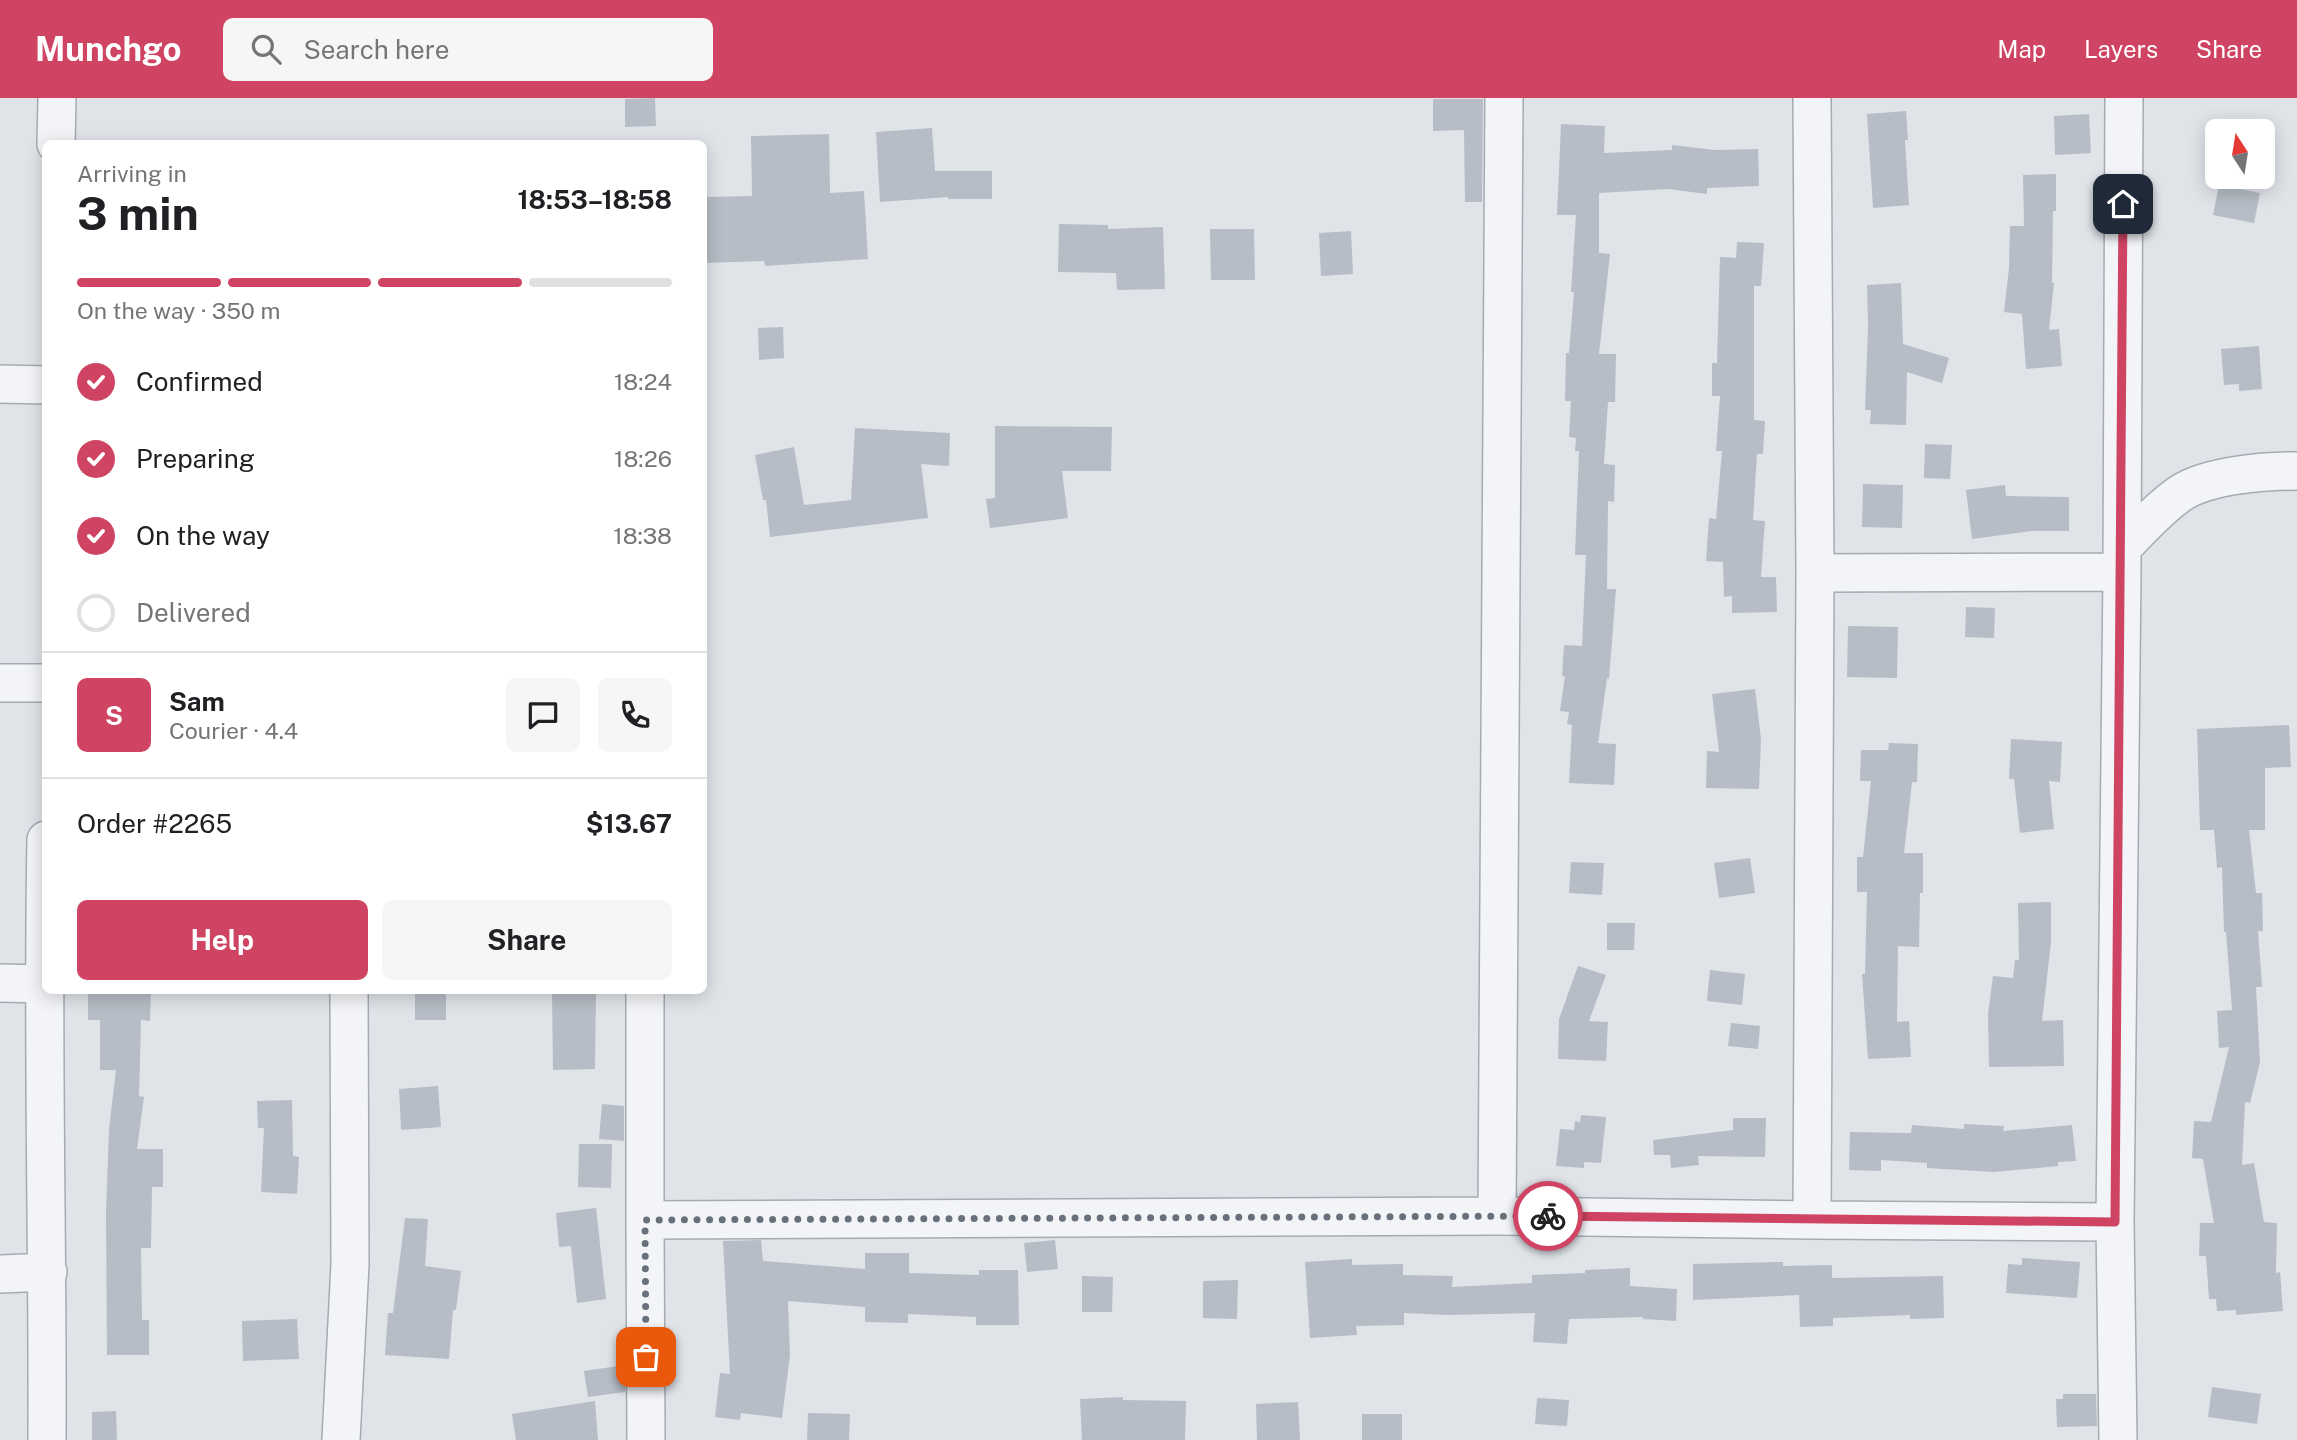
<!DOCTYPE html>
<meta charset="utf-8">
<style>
body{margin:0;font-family:"Public Sans",sans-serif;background:#f6f6f6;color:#202124;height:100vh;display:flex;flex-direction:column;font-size:26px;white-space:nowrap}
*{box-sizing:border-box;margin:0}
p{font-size:23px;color:#757577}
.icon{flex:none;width:38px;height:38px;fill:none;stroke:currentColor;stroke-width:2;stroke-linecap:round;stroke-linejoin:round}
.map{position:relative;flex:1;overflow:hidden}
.side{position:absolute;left:42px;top:42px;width:665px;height:854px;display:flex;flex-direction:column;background:#fff;border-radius:10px;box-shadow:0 4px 18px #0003}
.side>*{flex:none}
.needle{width:46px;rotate:348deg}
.fabs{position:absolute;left:2205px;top:21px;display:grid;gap:14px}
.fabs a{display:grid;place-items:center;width:70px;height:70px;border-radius:10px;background:#fff;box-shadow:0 4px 18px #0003;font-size:35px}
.pin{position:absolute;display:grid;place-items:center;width:60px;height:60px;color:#fff;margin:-30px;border-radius:14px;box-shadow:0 4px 10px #0006}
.courier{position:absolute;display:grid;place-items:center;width:70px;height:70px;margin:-35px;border:5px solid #cf4462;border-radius:50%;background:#fff;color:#222;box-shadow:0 2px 9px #0007}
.head em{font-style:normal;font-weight:700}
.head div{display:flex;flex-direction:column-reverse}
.head{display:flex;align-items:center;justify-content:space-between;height:119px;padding:0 35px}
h1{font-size:46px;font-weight:700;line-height:52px}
.bar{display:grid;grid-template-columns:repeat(4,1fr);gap:10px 7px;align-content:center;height:84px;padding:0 35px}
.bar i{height:9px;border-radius:5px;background:#e0e0e0}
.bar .on{background:#cf4462}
.bar p{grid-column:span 4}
.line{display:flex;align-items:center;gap:18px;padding:0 35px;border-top:2px solid #e0e0e0}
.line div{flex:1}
.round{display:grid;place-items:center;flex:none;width:74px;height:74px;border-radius:10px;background:#f6f6f6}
ol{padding:0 35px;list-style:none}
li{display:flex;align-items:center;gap:21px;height:77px}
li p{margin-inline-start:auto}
li .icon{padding:7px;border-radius:50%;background:#cf4462;color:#fff;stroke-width:4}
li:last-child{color:#757577}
li i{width:38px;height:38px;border:4px solid #e0e0e0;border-radius:50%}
.action{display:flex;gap:14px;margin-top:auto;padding:14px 35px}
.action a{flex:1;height:80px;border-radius:10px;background:#cf4462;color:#fff;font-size:28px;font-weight:700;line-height:80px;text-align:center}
.action a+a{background:#f6f6f6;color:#202124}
header{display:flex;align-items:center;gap:42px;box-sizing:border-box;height:98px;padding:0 35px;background:#cf4462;color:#fff}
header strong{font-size:33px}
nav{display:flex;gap:38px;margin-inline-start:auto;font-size:24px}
.search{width:490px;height:63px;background:#f6f6f6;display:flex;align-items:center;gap:18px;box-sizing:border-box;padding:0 24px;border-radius:10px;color:#757577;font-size:26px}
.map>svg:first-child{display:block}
</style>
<header>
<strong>Munchgo</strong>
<div class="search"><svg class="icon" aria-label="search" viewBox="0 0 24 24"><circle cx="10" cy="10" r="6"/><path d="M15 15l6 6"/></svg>Search here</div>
<nav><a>Map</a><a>Layers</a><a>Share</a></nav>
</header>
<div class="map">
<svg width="2297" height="1342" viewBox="0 0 2297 1342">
<rect width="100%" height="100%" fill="#e0e4e9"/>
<path fill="#b7bdc6" d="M 655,0 L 656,28 L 625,29 L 625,1 Z
M 1433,1 L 1483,1 L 1482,104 L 1465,104 L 1464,32 L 1433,33 Z
M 1906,13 L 1908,42 L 1905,42 L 1909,107 L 1873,110 L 1867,16 Z
M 2089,16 L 2091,55 L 2055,57 L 2054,18 Z
M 1561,26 L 1605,28 L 1604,55 L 1672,52 L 1672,47 L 1715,52 L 1758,51 L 1759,88 L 1707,90 L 1707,96 L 1668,91 L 1599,95 L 1599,155 L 1610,156 L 1599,256 L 1616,256 L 1615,304 L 1608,304 L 1604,366 L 1615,367 L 1614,404 L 1608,403 L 1607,491 L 1616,491 L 1609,581 L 1607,580 L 1598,645 L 1616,646 L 1614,687 L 1569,685 L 1572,627 L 1567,626 L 1569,614 L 1560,613 L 1565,578 L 1562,578 L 1564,547 L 1582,548 L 1586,457 L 1575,457 L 1579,353 L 1575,353 L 1576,340 L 1569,339 L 1571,303 L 1565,303 L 1566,255 L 1569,255 L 1574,194 L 1571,194 L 1576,117 L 1557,117 Z
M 932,30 L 935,73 L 992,73 L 992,101 L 948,101 L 948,99 L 880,104 L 876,34 Z
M 829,36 L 830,95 L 864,93 L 868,161 L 765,168 L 764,163 L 704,165 L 704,99 L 752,98 L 751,38 Z
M 2056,76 L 2056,113 L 2053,113 L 2052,185 L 2054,185 L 2049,232 L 2059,231 L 2062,268 L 2026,271 L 2022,216 L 2004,214 L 2009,170 L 2010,128 L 2024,128 L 2023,77 Z
M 2219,87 L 2260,95 L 2254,125 L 2213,117 Z
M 1059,126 L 1108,127 L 1108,131 L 1163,129 L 1165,191 L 1117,192 L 1116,175 L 1058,174 Z
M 1210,131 L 1254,131 L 1255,182 L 1211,182 Z
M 1351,133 L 1353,176 L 1321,178 L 1319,135 Z
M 1737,144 L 1764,145 L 1761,188 L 1754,188 L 1754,322 L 1765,323 L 1763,356 L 1757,356 L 1753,422 L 1765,423 L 1761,479 L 1776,479 L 1777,514 L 1732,515 L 1732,498 L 1724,499 L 1723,464 L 1706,463 L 1709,420 L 1716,421 L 1722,353 L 1716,353 L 1720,298 L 1712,298 L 1712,265 L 1717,265 L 1720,159 L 1736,160 Z
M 1901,185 L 1903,246 L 1949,260 L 1942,285 L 1907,274 L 1906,327 L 1870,326 L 1871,312 L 1865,312 L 1868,230 L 1867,187 Z
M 783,229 L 784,260 L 759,262 L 758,230 Z
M 2259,248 L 2262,291 L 2239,293 L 2239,286 L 2224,287 L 2221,251 Z
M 995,328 L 1112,329 L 1111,373 L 1062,373 L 1068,420 L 990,430 L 986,401 L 995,400 Z
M 855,330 L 950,335 L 949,368 L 921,366 L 928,420 L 770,439 L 766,402 L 763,402 L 755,357 L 794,349 L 804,407 L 851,402 Z
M 1925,346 L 1952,347 L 1950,381 L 1924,380 Z
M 1863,386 L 1903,387 L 1902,430 L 1862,429 Z
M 2005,387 L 2006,398 L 2069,399 L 2069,433 L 2032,433 L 1972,441 L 1966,392 Z
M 1966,509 L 1995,510 L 1994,540 L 1965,539 Z
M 1848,528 L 1898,529 L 1897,580 L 1847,579 Z
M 1755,591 L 1761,641 L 1759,691 L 1706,690 L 1707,653 L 1719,654 L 1712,596 Z
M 2289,627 L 2291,669 L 2265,670 L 2265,732 L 2249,732 L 2256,795 L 2262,795 L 2263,833 L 2258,833 L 2262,889 L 2256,889 L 2260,964 L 2250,1005 L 2245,1004 L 2242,1067 L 2254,1065 L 2264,1124 L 2277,1125 L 2276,1175 L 2280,1174 L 2283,1213 L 2236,1217 L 2236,1212 L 2217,1213 L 2216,1201 L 2209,1201 L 2206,1158 L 2199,1158 L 2200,1125 L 2214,1125 L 2203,1061 L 2192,1060 L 2194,1023 L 2211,1024 L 2229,949 L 2219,950 L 2217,913 L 2232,912 L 2226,834 L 2224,834 L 2222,769 L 2217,770 L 2214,732 L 2200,732 L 2197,631 Z
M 2011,641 L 2062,644 L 2060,684 L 2049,683 L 2054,731 L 2020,735 L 2014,681 L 2009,681 Z
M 1889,645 L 1918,646 L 1917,684 L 1912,684 L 1904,755 L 1923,755 L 1923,795 L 1920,795 L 1919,849 L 1898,848 L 1897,924 L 1909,923 L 1911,959 L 1868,961 L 1862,876 L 1865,876 L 1867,794 L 1857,794 L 1857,759 L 1863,759 L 1871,683 L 1860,683 L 1861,652 L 1888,652 Z
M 1750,760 L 1755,795 L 1719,800 L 1714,765 Z
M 1571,764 L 1604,765 L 1602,797 L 1569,795 Z
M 2051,804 L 2051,844 L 2042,923 L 2063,922 L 2064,968 L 1989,969 L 1988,916 L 1993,878 L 2013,880 L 2015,862 L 2019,862 L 2018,805 Z
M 1607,825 L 1635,825 L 1634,852 L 1607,852 Z
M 1578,868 L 1606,877 L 1589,923 L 1608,924 L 1606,963 L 1558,961 L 1559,921 Z
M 1710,872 L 1745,876 L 1742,907 L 1707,903 Z
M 88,892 L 151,892 L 150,923 L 141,922 L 139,998 L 144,999 L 137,1051 L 163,1051 L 163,1089 L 152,1089 L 151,1150 L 141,1150 L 142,1222 L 149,1222 L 149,1257 L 107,1257 L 106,1113 L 109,1031 L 116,972 L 100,972 L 100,922 L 88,922 Z
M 415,892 L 446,892 L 446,922 L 415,922 Z
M 552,892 L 596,893 L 595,971 L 553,972 Z
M 1731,925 L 1760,928 L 1758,951 L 1728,948 Z
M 438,988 L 441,1029 L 401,1032 L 399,991 Z
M 292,1002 L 293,1058 L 299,1059 L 297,1096 L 261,1094 L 264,1030 L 258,1030 L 257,1003 Z
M 602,1006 L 624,1008 L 624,1043 L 599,1041 Z
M 1581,1017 L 1606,1019 L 1601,1065 L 1584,1064 L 1584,1070 L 1556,1068 L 1560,1031 L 1574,1032 L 1575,1023 L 1580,1024 Z
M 1733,1020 L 1766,1020 L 1765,1059 L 1698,1058 L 1699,1067 L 1671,1070 L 1670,1057 L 1654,1057 L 1653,1042 L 1733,1032 Z
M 1964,1026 L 2004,1028 L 2003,1033 L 2072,1027 L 2076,1063 L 2058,1064 L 2058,1068 L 1993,1074 L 1927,1070 L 1927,1065 L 1881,1062 L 1881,1073 L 1849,1072 L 1850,1034 L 1911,1035 L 1912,1027 L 1964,1031 Z
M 579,1046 L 612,1046 L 611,1090 L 578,1089 Z
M 596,1110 L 606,1201 L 577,1205 L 571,1148 L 559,1149 L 556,1115 Z
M 405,1120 L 428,1121 L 425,1168 L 461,1173 L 456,1212 L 453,1212 L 449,1261 L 385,1257 L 388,1215 L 393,1215 Z
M 761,1142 L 763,1163 L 865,1171 L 865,1155 L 909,1155 L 909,1175 L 979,1177 L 979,1172 L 1018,1172 L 1019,1227 L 976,1227 L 976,1219 L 908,1216 L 908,1225 L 865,1224 L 865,1209 L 788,1203 L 790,1257 L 782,1320 L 741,1315 L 740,1322 L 715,1319 L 720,1275 L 730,1276 L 723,1143 Z
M 1055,1142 L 1058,1171 L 1027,1174 L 1024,1145 Z
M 2022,1160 L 2080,1164 L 2077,1200 L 2006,1195 L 2008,1166 L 2022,1167 Z
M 1352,1161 L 1352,1167 L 1403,1166 L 1403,1177 L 1453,1178 L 1452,1189 L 1532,1185 L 1532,1177 L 1585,1175 L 1585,1172 L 1630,1170 L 1630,1188 L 1677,1191 L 1676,1223 L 1643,1221 L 1643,1219 L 1569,1221 L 1567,1246 L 1533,1244 L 1535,1215 L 1447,1217 L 1404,1215 L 1404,1227 L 1356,1228 L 1357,1237 L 1310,1240 L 1305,1164 Z
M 1783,1164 L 1783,1168 L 1832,1167 L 1832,1180 L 1943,1178 L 1944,1220 L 1910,1221 L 1910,1217 L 1833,1220 L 1833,1228 L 1800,1229 L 1799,1197 L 1693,1202 L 1693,1166 Z
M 1082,1178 L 1113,1179 L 1112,1214 L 1082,1214 Z
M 1238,1182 L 1237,1221 L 1203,1220 L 1203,1183 Z
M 297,1221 L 299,1261 L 243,1263 L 242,1223 Z
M 625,1267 L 625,1294 L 588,1299 L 584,1273 Z
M 2212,1289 L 2261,1296 L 2257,1326 L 2208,1319 Z
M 2063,1296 L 2096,1296 L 2097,1328 L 2057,1329 L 2056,1301 L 2063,1301 Z
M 1123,1299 L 1123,1302 L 1186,1303 L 1185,1342 L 1082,1342 L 1080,1301 Z
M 1537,1300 L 1569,1302 L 1567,1328 L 1535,1326 Z
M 595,1303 L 598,1342 L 516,1342 L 512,1316 Z
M 1298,1304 L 1300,1342 L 1257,1342 L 1256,1306 Z
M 116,1313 L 117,1342 L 92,1342 L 92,1314 Z
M 808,1315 L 850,1316 L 849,1342 L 807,1342 Z
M 1362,1316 L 1402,1316 L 1402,1342 L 1362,1342 Z"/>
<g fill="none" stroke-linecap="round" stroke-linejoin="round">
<g stroke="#a5abb3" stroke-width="40">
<path id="minor" d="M 1812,0 L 1815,475 L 2122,474
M 56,46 L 57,0
M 0,286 L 46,287
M 2122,450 C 2141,431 2159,410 2181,395 C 2209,377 2264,373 2297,373
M 1815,475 L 1812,1122 L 2115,1124
M 0,585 L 46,585
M 46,742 C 42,942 48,1142 47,1342
M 0,885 L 43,886
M 645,892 L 645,1122
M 1497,1118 L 1504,0
M 0,1176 L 48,1174
M 341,1342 L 350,1166 L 349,892
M 646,1342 L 645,1122 L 1497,1118 L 1812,1122
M 2118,1342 L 2115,1124 L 2122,474 L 2124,0"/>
</g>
<use href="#minor" stroke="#f2f4f7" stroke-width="37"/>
</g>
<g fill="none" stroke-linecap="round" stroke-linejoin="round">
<path stroke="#68717b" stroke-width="7" stroke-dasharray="0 12.6" d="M 646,1259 L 645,1122 L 1548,1118"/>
<path stroke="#cf4462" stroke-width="9" d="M 1548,1118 L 2115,1124 L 2123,106"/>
</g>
</svg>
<div class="fabs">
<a><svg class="needle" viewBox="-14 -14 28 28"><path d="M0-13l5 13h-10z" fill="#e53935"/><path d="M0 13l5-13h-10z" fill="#757577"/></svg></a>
</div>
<div class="pin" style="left:646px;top:1259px;background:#ea580c"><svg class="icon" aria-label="bag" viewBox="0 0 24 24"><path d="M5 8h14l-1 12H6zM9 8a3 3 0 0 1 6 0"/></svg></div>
<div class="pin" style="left:2123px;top:106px;background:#1f2937"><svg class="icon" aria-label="home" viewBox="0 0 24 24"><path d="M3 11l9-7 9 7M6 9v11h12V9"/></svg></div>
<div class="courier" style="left:1548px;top:1118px"><svg class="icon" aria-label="bike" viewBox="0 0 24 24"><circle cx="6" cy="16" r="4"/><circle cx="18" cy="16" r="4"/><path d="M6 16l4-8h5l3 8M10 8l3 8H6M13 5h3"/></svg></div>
<section class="side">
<div class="head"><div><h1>3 min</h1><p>Arriving in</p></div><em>18:53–18:58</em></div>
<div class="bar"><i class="on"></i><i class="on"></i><i class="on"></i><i></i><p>On the way · 350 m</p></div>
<ol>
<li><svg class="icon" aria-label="check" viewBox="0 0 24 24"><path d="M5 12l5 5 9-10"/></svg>Confirmed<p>18:24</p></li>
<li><svg class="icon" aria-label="check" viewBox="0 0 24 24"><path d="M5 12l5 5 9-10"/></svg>Preparing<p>18:26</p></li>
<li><svg class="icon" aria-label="check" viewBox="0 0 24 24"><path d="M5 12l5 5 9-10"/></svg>On the way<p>18:38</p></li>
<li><i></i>Delivered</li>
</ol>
<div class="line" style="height:126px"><b class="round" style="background:#cf4462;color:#fff">S</b><div><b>Sam</b><p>Courier · 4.4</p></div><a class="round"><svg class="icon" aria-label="chat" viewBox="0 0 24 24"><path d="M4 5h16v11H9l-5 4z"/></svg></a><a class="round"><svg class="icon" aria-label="phone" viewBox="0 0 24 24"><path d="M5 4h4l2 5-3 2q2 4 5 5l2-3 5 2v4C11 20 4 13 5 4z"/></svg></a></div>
<div class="line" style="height:91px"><div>Order #2265</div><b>$13.67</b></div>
<div class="action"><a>Help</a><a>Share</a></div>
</section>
</div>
